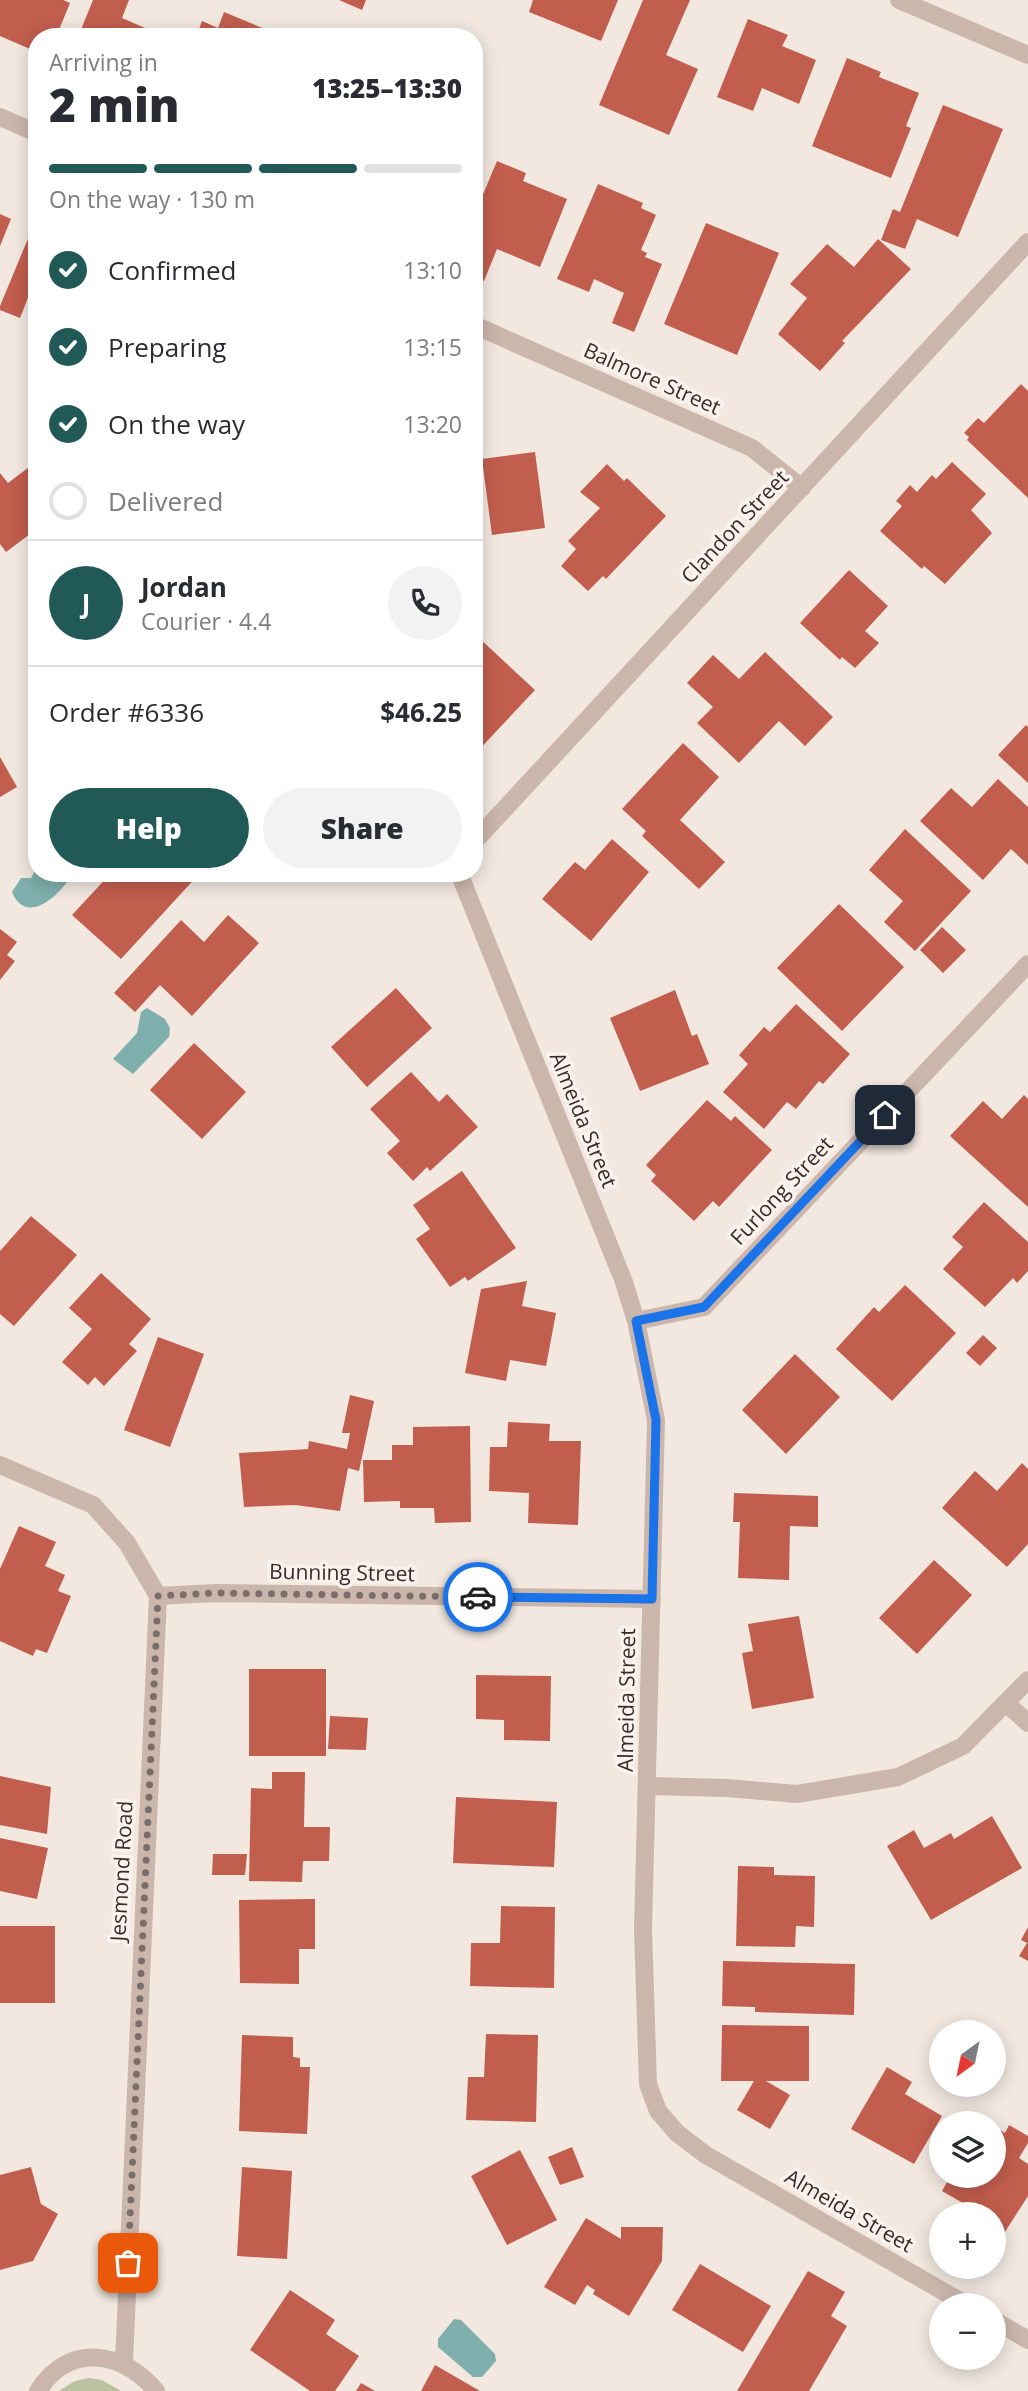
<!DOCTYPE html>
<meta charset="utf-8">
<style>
body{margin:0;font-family:"Open Sans",sans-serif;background:#f2f2f3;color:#2b2b33;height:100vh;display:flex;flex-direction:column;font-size:26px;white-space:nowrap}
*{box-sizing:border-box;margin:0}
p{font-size:23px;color:#7c7c81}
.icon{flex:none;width:38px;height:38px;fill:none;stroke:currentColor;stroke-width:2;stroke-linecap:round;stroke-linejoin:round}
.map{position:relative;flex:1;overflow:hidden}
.side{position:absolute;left:28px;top:28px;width:455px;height:854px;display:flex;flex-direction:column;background:#fff;border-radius:28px;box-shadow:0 4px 18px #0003}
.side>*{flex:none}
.needle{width:46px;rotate:213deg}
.tools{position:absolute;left:929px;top:2020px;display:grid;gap:14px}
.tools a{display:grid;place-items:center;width:77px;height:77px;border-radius:50%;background:#fff;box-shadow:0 4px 18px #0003;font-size:35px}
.pin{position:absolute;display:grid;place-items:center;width:60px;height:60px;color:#fff;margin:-30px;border-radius:14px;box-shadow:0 4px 10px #0006}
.courier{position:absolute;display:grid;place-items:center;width:70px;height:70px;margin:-35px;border:5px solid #1a73e8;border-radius:50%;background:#fff;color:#222;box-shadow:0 2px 9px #0007}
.overview em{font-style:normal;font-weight:800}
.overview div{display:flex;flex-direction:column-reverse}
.overview{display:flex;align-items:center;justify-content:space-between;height:119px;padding:0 21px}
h1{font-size:46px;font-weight:800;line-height:52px}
.bar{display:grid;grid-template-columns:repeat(4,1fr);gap:10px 7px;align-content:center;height:84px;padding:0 21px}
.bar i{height:9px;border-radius:5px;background:#e1e1e2}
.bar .current{background:#215957}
.bar p{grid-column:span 4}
.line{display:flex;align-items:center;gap:18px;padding:0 21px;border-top:2px solid #e1e1e2}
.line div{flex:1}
.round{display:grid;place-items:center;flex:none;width:74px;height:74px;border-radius:37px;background:#f2f2f3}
ol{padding:0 21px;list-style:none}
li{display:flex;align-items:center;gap:21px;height:77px}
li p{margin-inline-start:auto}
li .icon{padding:7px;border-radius:50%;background:#215957;color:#fff;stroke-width:4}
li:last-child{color:#7c7c81}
li i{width:38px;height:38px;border:4px solid #e1e1e2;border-radius:50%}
.button{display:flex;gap:14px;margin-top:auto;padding:14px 21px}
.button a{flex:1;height:80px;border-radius:42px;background:#215957;color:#fff;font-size:28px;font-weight:800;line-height:80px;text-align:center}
.button a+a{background:#f2f2f3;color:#2b2b33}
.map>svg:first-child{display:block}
</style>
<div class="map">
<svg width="1028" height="2391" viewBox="0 0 1028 2391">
<rect width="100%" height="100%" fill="#f2e8e0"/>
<path fill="#bac1a0" d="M 89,2378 L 102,2380 L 121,2391 L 59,2391 L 75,2381 Z"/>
<path fill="#7fafac" d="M 37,867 L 37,873 L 73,873 C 62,893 27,928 12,892 L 21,878 L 31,878 Z
M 147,1008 L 165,1019 L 170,1028 L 169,1037 L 133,1074 L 113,1059 L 137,1033 L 141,1012 Z
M 454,2319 L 461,2320 L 495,2354 L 496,2361 L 482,2377 L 473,2377 L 438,2347 L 438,2339 Z"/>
<path fill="#c25e4e" d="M 0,0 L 63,0 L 70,3 L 56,37 L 37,37 L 37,52 L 0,36 Z
M 93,0 L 129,0 L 122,18 L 166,37 L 78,37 Z
M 339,0 L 366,0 L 362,10 Z
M 533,0 L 618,0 L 601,41 L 529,12 Z
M 643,0 L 690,0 L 666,55 L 698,69 L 669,135 L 599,105 Z
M 224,12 L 284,37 L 196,37 L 202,21 L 218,28 Z
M 748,19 L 788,35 L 782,46 L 816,60 L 799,104 L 762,88 L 753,111 L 717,97 Z
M 847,58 L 881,72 L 879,77 L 919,93 L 906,126 L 911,128 L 891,178 L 812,146 Z
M 943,105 L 1003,129 L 958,237 L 917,219 L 905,249 L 881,240 L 893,209 L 900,212 Z
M 497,161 L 526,173 L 523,181 L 567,199 L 540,267 L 497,249 L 484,281 L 474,278 L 474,216 Z
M 598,184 L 643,203 L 641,208 L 656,215 L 641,250 L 647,253 L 645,257 L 662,264 L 634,332 L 612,323 L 624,293 L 594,279 L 589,292 L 557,279 Z
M 0,214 L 11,219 L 0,246 Z
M 706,223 L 779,253 L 737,355 L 664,324 Z
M 32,229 L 37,231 L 37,302 L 28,298 L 20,318 L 0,310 L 0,306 Z
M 878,239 L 911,269 L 842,341 L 845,343 L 820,371 L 778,334 L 807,298 L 790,284 L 827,244 L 854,267 Z
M 1021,384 L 1028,391 L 1028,498 L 967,440 L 969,437 L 964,433 L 978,418 L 984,423 Z
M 474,424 L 483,427 L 474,448 Z
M 535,452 L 545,528 L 492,535 L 482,459 Z
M 37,461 L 37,529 L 6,552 L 0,544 L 0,473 L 8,483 Z
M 952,462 L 986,494 L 971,510 L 992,533 L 945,584 L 924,566 L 922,569 L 880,531 L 902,506 L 896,501 L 910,485 L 917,492 L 932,475 L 936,479 Z
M 607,464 L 624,481 L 627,478 L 666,516 L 606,579 L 603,576 L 588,591 L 561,566 L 576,549 L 568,541 L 600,508 L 580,492 Z
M 849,570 L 888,606 L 865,631 L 879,643 L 855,668 L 842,657 L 840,660 L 800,623 Z
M 480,639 L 535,690 L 474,755 L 474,645 Z
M 765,652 L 833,717 L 805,746 L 779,721 L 739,763 L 697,723 L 713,707 L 687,683 L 713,655 L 739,679 Z
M 1026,725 L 1028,727 L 1028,783 L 998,755 Z
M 683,743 L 719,777 L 680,820 L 725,862 L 699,889 L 642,836 L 646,831 L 622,809 Z
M 0,757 L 17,787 L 0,797 Z
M 998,779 L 1028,807 L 1028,865 L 1011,849 L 983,880 L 920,821 L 951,788 L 972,807 Z
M 905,829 L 971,891 L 915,951 L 884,922 L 903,901 L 869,870 Z
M 612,839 L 649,872 L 591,941 L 542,899 L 575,862 L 585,870 Z
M 111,873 L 200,873 L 121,959 L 72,915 Z
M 839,904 L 904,967 L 842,1031 L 777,968 Z
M 228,915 L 259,943 L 192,1016 L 160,985 L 135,1012 L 114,993 L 181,920 L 204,942 Z
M 942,927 L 966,950 L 943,973 L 920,950 Z
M 0,929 L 17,942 L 7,955 L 15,961 L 0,980 Z
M 396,988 L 432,1028 L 367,1087 L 331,1047 Z
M 675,990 L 692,1036 L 697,1034 L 709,1064 L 640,1091 L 610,1018 Z
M 796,1004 L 850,1054 L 823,1084 L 819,1081 L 796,1109 L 787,1102 L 764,1129 L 723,1092 L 748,1064 L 739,1055 L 764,1027 L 770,1032 Z
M 194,1043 L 246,1092 L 202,1139 L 150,1090 Z
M 411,1072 L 439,1102 L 447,1094 L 478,1127 L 430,1171 L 427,1167 L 413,1181 L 387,1153 L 400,1141 L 370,1109 Z
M 1024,1095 L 1028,1099 L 1028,1207 L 950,1136 L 983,1101 L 1002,1119 Z
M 707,1100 L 731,1121 L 735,1116 L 772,1150 L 719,1207 L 713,1201 L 694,1221 L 651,1181 L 656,1175 L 646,1165 Z
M 462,1171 L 516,1248 L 468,1281 L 465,1277 L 450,1287 L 416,1239 L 430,1229 L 413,1205 Z
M 984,1202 L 1028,1242 L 1028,1271 L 1017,1283 L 1013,1278 L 985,1307 L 943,1269 L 963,1247 L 952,1237 Z
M 31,1216 L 77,1255 L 14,1326 L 0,1314 L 0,1251 Z
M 101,1273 L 151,1319 L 129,1344 L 137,1351 L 104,1386 L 95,1377 L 88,1385 L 62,1362 L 92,1329 L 69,1308 Z
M 527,1281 L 522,1306 L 556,1313 L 546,1366 L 510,1360 L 506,1381 L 465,1373 L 481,1289 Z
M 905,1285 L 956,1333 L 892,1401 L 836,1349 L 874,1307 L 879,1312 Z
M 983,1335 L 997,1348 L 980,1366 L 966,1353 Z
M 158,1337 L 204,1354 L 170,1447 L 124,1430 Z
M 795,1354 L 840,1397 L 786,1454 L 742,1410 Z
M 350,1395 L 374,1401 L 359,1471 L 348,1468 L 340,1511 L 295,1505 L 244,1507 L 239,1453 L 308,1449 L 309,1441 L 347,1449 L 350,1433 L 342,1433 Z
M 508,1422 L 550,1424 L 549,1441 L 581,1441 L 578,1525 L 528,1523 L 529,1493 L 489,1491 L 490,1447 L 507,1447 Z
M 470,1426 L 471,1522 L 435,1523 L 434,1508 L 400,1508 L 400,1501 L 364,1502 L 363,1460 L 392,1460 L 392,1445 L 413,1445 L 413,1427 Z
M 1022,1463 L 1028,1469 L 1028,1544 L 1007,1567 L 942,1508 L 975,1471 L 997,1491 Z
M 734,1493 L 818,1496 L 818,1527 L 790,1526 L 789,1580 L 738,1578 L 740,1522 L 733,1522 Z
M 19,1526 L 56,1542 L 45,1566 L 65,1575 L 58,1591 L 71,1596 L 47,1653 L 36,1649 L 33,1656 L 0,1641 L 0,1569 Z
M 934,1560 L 972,1595 L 917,1654 L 879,1618 Z
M 799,1616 L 814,1698 L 752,1709 L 742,1653 L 753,1651 L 748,1624 Z
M 249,1669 L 326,1669 L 326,1756 L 249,1756 Z
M 476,1675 L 551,1676 L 550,1741 L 504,1740 L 504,1720 L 476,1719 Z
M 330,1716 L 368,1718 L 366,1750 L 328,1749 Z
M 272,1772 L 305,1772 L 304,1827 L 330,1827 L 329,1861 L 303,1861 L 302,1882 L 249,1881 L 251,1788 L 272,1789 Z
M 0,1776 L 51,1787 L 47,1834 L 0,1825 Z
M 456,1797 L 557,1802 L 554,1867 L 453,1863 Z
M 992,1816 L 1022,1868 L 931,1920 L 887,1846 L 914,1830 L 924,1848 L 951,1833 L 954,1839 Z
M 0,1838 L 48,1848 L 37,1899 L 0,1891 Z
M 213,1854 L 247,1854 L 245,1875 L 212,1875 Z
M 738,1866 L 774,1867 L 774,1875 L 815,1876 L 814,1927 L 796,1926 L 795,1947 L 736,1946 Z
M 315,1899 L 315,1949 L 299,1949 L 299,1984 L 240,1983 L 239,1900 Z
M 501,1906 L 555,1907 L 554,1988 L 470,1986 L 471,1943 L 500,1943 Z
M 0,1926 L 55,1926 L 55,2003 L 0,2003 Z
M 1028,1927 L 1028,1961 L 1019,1956 L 1027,1943 L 1021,1940 Z
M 723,1961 L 855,1964 L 854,2015 L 755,2012 L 755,2007 L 722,2006 Z
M 722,2025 L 809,2026 L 809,2081 L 766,2081 L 790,2095 L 770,2129 L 737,2110 L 754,2081 L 721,2081 Z
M 486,2034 L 538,2035 L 536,2122 L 466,2120 L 468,2077 L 484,2077 Z
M 242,2035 L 293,2037 L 293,2057 L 300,2058 L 300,2067 L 310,2067 L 307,2134 L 239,2131 Z
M 887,2067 L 912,2082 L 905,2094 L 942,2116 L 914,2164 L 851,2129 Z
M 1009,2125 L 1028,2136 L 1028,2143 L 1019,2158 L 1028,2164 L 1028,2196 L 994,2249 L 994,2214 L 973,2214 L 975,2210 L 942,2191 L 951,2175 L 994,2175 L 994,2126 L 1005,2133 Z
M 572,2147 L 584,2177 L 560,2185 L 548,2157 Z
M 520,2150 L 557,2220 L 507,2245 L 471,2176 Z
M 31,2167 L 41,2204 L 58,2214 L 33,2261 L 0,2270 L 0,2175 Z
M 242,2167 L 292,2171 L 287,2259 L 237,2256 Z
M 586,2218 L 621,2239 L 621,2227 L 663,2227 L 662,2261 L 629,2316 L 593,2294 L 595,2290 L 587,2285 L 575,2305 L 544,2287 Z
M 700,2264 L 771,2306 L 743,2352 L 672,2310 Z
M 808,2271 L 845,2292 L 831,2316 L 847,2326 L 809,2391 L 737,2391 Z
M 290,2290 L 335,2320 L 326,2334 L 359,2356 L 335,2391 L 310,2391 L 250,2350 Z
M 435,2365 L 480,2391 L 421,2391 Z
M 361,2383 L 375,2391 L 356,2391 Z"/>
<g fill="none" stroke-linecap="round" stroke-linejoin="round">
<path stroke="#cbb6ac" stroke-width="18" d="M 899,0 L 1028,55
M 0,117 L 37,133
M 474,325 L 752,448 L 802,488
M 474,842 L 1028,242
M 459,873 L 624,1282 L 636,1321 L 656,1420 L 643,1929 L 648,2084 L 658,2111 L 677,2133 L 706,2155 L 967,2305
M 636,1321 L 704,1307 L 1028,964
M 158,1596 L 215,1593 L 652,1599
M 1007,1704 L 1028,1723
M 648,1786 L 727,1788 L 797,1794 L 898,1777 L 963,1746 L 1028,1680
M 994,2320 L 1028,2340"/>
<path stroke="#cbb6ac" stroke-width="18" d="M 0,1465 L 93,1505 L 127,1543 L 158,1596 L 124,2362
M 38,2391 C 69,2342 123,2351 156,2391"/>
</g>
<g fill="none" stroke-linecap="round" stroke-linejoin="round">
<path stroke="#7a6e6a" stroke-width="7" stroke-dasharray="0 12.6" d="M 128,2263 L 158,1596 L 215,1593 L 478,1597"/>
<path stroke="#1a73e8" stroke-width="9" d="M 478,1597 L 652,1599 L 656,1420 L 636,1321 L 704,1307 L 885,1115"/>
</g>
<g text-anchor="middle" stroke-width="7" stroke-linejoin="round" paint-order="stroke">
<g font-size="21" fill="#392d2a" stroke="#faf2ec">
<text transform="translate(652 379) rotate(24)" y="7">Balmore Street</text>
<text transform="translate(735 527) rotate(-47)" y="7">Clandon Street</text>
<text transform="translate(583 1120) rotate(68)" y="7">Almeida Street</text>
<text transform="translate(782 1191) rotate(-47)" y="7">Furlong Street</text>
<text transform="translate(342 1573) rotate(1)" y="7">Bunning Street</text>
<text transform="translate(627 1700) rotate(-89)" y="7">Almeida Street</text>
<text transform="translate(122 1871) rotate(-87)" y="7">Jesmond Road</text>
<text transform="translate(849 2211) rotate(30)" y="7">Almeida Street</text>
</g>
</g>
</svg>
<div class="tools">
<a><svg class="needle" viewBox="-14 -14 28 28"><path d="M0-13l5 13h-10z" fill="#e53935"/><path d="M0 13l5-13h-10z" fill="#7c7c81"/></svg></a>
<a><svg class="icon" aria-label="layers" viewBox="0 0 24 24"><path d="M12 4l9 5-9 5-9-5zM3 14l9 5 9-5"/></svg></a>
<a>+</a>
<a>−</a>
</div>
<div class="pin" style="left:128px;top:2263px;background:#ea580c"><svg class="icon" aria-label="bag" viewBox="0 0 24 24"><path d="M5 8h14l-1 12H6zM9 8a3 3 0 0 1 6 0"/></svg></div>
<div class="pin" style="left:885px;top:1115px;background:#1f2937"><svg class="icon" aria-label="home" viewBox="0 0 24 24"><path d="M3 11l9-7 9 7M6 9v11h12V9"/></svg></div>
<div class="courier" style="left:478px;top:1597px"><svg class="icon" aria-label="car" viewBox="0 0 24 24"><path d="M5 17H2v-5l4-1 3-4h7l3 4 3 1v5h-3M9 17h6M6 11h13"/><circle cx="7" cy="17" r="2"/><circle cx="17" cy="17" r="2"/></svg></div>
<section class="side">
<div class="overview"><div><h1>2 min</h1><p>Arriving in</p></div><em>13:25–13:30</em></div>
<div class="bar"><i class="current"></i><i class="current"></i><i class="current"></i><i></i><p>On the way · 130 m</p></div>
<ol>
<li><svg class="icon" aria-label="check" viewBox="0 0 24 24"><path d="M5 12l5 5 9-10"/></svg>Confirmed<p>13:10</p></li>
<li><svg class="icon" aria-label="check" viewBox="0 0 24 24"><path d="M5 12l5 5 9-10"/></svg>Preparing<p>13:15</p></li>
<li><svg class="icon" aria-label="check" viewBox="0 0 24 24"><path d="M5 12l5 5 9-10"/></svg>On the way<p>13:20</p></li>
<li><i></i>Delivered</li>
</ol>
<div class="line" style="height:126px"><b class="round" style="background:#215957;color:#fff">J</b><div><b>Jordan</b><p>Courier · 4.4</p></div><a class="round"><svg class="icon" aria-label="phone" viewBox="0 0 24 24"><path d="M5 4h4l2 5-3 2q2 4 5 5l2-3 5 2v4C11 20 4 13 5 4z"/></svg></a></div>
<div class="line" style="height:91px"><div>Order #6336</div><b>$46.25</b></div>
<div class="button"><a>Help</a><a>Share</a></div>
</section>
</div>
